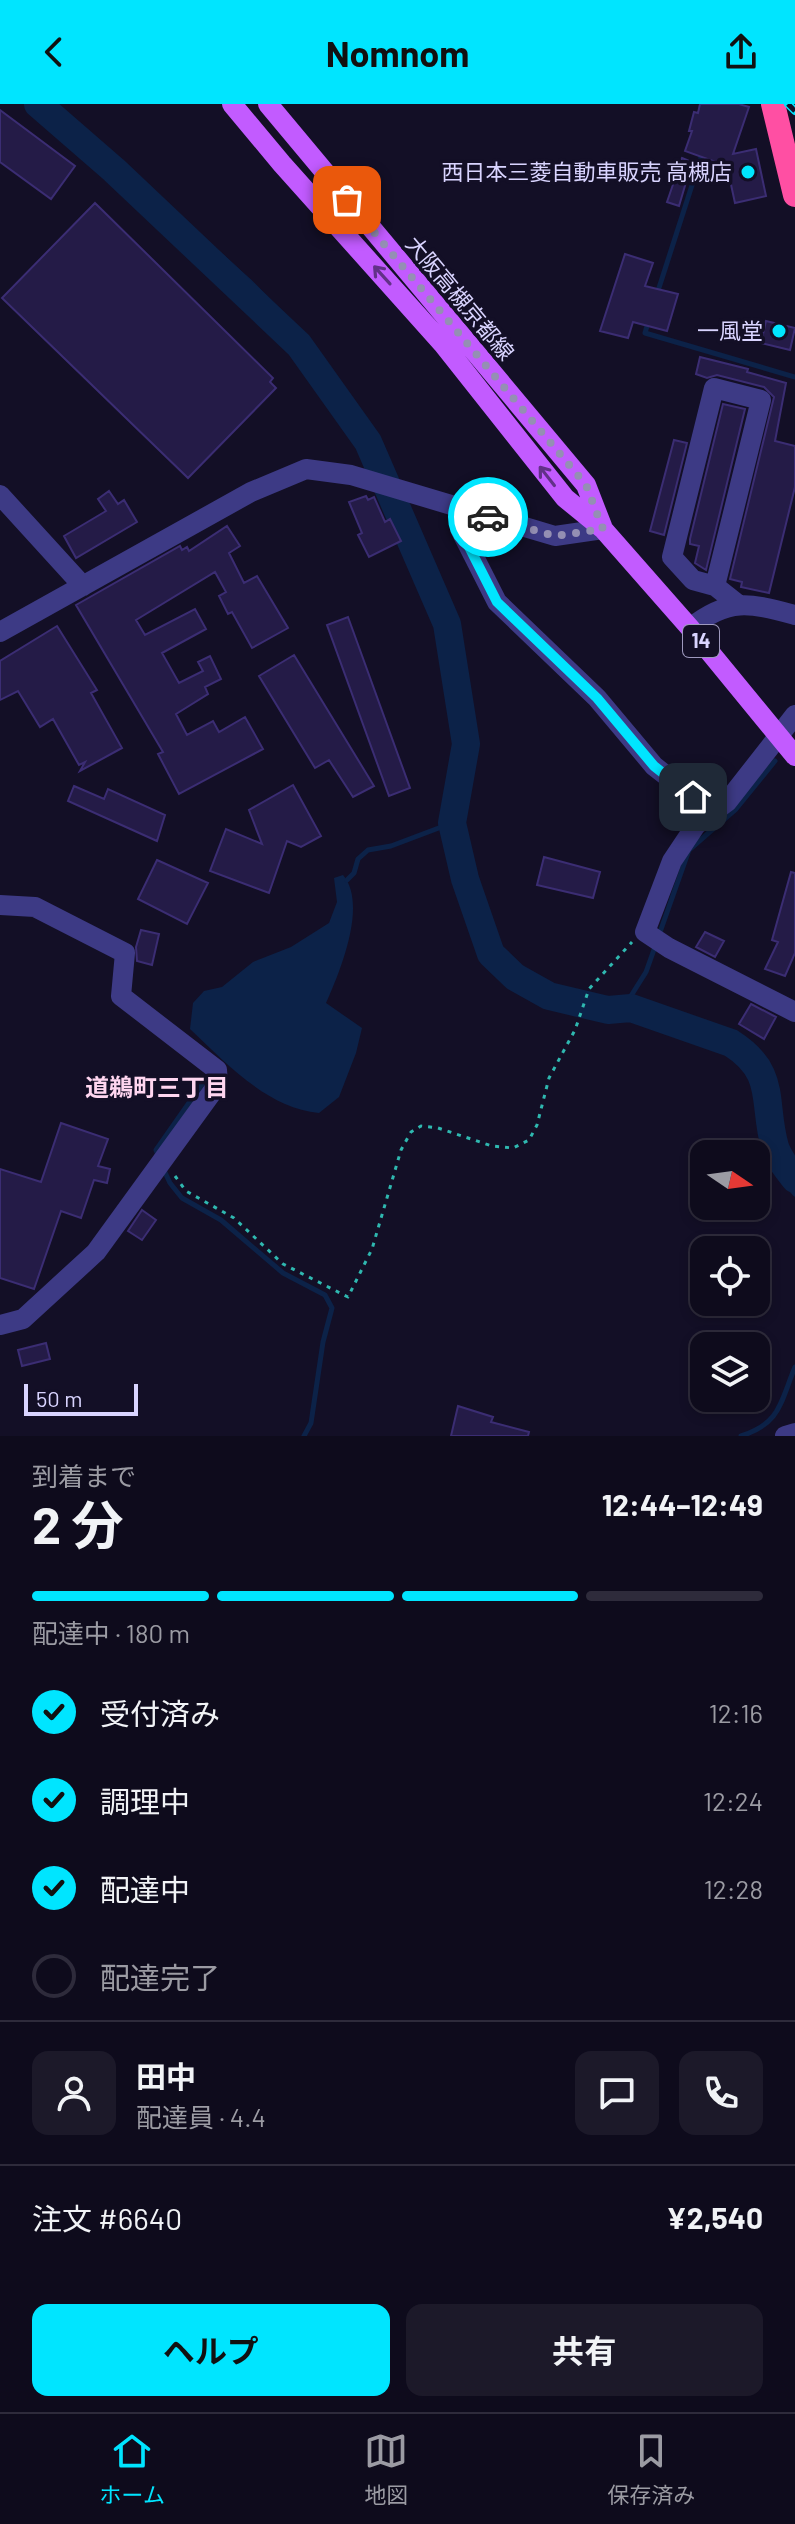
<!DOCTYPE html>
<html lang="ja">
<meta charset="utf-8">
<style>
body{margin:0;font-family:Barlow,"Noto Sans JP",sans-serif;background:#1c1929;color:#f1f3f6;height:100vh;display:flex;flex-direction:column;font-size:30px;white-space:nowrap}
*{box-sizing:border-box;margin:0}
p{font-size:26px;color:#9b9ba3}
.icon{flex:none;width:44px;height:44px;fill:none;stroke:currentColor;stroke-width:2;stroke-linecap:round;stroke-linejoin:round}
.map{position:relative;height:1332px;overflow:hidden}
.drawer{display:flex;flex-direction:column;background:#0e0b1c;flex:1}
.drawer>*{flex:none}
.needle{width:52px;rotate:103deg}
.tools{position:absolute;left:690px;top:1036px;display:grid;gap:16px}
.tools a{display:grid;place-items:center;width:80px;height:80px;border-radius:16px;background:#0e0b1c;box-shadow:0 4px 12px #0003,0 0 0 2px #2e2b3b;font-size:40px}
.scale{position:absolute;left:24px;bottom:20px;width:114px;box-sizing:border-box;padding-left:8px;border:4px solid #d9d4ff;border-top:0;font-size:22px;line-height:28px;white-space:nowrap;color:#d9d4ff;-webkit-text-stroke:6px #130f26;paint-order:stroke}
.pin{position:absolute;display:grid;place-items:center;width:68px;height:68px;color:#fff;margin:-34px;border-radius:16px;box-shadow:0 4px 12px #0006}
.courier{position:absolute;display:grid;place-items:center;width:80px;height:80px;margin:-40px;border:6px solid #00e5ff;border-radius:50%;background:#fff;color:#222;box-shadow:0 2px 10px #0007}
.overview em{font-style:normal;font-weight:700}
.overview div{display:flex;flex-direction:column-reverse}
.overview{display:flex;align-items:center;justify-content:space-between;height:136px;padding:0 32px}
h1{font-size:52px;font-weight:700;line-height:60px}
.bar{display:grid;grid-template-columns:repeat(4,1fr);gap:12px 8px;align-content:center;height:96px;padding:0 32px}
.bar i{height:10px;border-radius:6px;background:#2e2b3b}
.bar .current{background:#00e5ff}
.bar p{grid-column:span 4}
.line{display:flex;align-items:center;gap:20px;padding:0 32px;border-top:2px solid #2e2b3b}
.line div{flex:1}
.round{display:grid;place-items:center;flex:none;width:84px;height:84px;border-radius:16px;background:#1c1929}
ol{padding:0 32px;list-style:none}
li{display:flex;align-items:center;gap:24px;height:88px}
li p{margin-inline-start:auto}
li .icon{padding:8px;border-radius:50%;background:#00e5ff;color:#111;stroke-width:4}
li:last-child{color:#9b9ba3}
li i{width:44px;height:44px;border:4px solid #2e2b3b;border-radius:50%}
.action{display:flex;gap:16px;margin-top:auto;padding:16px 32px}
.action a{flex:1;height:92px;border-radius:16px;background:#00e5ff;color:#111;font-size:32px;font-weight:700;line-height:92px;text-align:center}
.action a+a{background:#1c1929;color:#f1f3f6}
header{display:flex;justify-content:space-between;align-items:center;height:104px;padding:0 32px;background:#00e5ff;color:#111;font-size:36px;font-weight:700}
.tab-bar{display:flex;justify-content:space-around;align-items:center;height:112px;border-top:2px solid #2e2b3b;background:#0e0b1c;font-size:22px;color:#9b9ba3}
.tab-bar a{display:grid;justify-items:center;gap:4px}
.tab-bar .current{color:#00e5ff}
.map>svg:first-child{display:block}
</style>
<header><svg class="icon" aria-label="back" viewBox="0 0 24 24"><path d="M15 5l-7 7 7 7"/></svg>Nomnom<svg class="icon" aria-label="share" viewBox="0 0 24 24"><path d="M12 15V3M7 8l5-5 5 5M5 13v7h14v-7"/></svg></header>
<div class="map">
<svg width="795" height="1332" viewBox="0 0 795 1332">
<rect width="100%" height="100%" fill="#130f26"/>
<path fill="#0c2248" d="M 343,771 C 368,800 340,868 326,899 L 362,924 L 356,949 L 339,993 L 319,1009 C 267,1004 226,959 190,925 L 193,899 L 204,887 L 222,883 L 253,858 L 291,843 L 329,819 L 337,798 L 334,774 Z"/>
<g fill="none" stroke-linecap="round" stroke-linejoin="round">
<path stroke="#0c2248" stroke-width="5" d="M 53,0 L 249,177 L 310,238 L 379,336 L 398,380
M 657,190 L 703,47
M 649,215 L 645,229 L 795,273
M 403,393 L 456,519 L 476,643 C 474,668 460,691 461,716 L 488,818 L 494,837 L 503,850 L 514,860 L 561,887 L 607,896
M 347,776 L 354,769 L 358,755 L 368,746 L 391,742 L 452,719
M 659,831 L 689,746 L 736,705 L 775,657
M 624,903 L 646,868 L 656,840
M 640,916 L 730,949 C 770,981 753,1006 766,1047 C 771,1064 784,1077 795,1090
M 158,1051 L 156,1046 L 205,976
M 163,1064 L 170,1079 L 182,1094 L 221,1116 L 283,1169 L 325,1191 L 332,1204 L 323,1238 L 311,1319 L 304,1332
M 741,1332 C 781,1319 780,1299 795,1263"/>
<path stroke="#0c2248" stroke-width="28" d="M 38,0 L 114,66 L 299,241 L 368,338 L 447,520 L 466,640 L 452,719 L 465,775 L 491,850 L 515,873 L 549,892 L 608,906 L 631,904 L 731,939 C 778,969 762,998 775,1043 C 779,1055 787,1065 795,1075"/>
</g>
<path fill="#241b47" stroke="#3b2d73" stroke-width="2" d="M 700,0 L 739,0 L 749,3 L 733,50 L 756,45 L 766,92 L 735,99 L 727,62 L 685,47 L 692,27 L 689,27 L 694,8 L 698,9 Z
M 0,6 L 75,62 L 51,95 L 0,58 Z
M 682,54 L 692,58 L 679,102 L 667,98 Z
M 95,99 L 273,274 L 270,278 L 276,284 L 188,374 L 2,194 Z
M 625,150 L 653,159 L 645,182 L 678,190 L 667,227 L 633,218 L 628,234 L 600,227 Z
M 766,217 L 795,224 L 790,246 L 761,239 Z
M 700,253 L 748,265 L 747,268 L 786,279 L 775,337 L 795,342 L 795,383 L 769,489 L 741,483 L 742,478 L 730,475 L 774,293 L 764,283 L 717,271 L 707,274 L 696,270 Z
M 723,300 L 745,305 L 706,466 L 695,459 L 699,442 L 690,440 L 690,435 Z
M 674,336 L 687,339 L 664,431 L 650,427 Z
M 109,387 L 118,400 L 124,396 L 137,418 L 76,454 L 64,432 L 106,407 L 98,395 Z
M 366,392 L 368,396 L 374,393 L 385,418 L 390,415 L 401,437 L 369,453 L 358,431 L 362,429 L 349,398 Z
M 227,422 L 240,442 L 229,449 L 244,479 L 257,472 L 288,524 L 252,544 L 232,508 L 228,510 L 219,492 L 226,488 L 215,468 L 136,516 L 145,531 L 195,505 L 206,525 L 162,549 L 179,579 L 203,567 L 198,558 L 210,552 L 221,575 L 205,583 L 208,590 L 176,610 L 187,631 L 213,617 L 219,628 L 245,613 L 263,645 L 179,690 L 158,650 L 163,648 L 76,501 L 180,442 L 182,446 L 187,443 L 189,447 Z
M 348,513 L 410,684 L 389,692 L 327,521 Z
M 57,522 L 97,586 L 91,589 L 122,644 L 80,667 L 85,658 L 79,661 L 53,615 L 40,623 L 18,587 L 0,596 L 0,557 Z
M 294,551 L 374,682 L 353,693 L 329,656 L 315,664 L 259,572 Z
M 293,681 L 321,732 L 301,743 L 287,737 L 269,789 L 210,767 L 226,725 L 262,740 L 249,706 Z
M 74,682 L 104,695 L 108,685 L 165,711 L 157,737 L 68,697 Z
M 544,753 L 600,768 L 593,794 L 537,781 Z
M 157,756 L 208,779 L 187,820 L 138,795 Z
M 791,768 L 795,769 L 795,849 L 785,872 L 765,865 L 778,838 L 772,836 Z
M 141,826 L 159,830 L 152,861 L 137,857 L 136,843 Z
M 705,828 L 724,837 L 715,853 L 696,843 Z
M 751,900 L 776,913 L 764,935 L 739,920 Z
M 61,1019 L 108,1035 L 98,1062 L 110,1065 L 107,1079 L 94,1076 L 81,1114 L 61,1107 L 34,1185 L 0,1174 L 0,1065 L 41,1078 Z
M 142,1106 L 156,1116 L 142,1136 L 128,1127 Z
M 46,1239 L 50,1255 L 22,1262 L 18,1246 Z
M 458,1302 L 493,1313 L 491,1318 L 529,1328 L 528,1332 L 451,1332 Z"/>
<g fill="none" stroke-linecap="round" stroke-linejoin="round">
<path stroke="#2fb8b0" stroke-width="3" stroke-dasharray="4 6" stroke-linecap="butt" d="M 175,1072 L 186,1087 L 234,1114 L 283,1160 L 348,1193 L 372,1145 L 401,1046 L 411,1028 L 421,1022 L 438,1024 L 492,1042 L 513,1044 L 529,1036 L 537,1021 L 549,974 L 575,926 L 589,885 L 632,838"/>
<path stroke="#3d3a85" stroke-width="20" d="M 0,391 L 83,482
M 462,405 L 460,425 L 497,498 L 597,594 L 654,662 L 713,708
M 715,482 L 761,296 L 714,284 L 672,453 L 693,476 L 715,482 L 739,501
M 690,524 C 729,493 750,499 795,511
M 0,528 L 251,388 L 306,365 L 351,371 L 555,432 L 603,425
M 795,611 L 727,698 L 696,721 L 672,757 L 645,828 L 669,844 L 795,908
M 0,801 L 35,803 L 125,849 L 121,892 L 217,966 L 218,980 L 96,1148 L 23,1215 L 0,1221
M 785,1332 L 795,1329"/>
<path stroke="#c25bff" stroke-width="20" d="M 232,0 L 282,60 L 443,240 L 565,394 L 603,425 L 690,524 L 795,652
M 268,0 L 586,381 L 602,422"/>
<path stroke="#ff4fa3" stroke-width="24" d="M 773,0 L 795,91"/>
<g stroke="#00e5ff" stroke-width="8">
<path id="rail" d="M 788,0 L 795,7"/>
</g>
<use href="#rail" stroke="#130f26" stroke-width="5" stroke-dasharray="15" stroke-linecap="butt"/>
</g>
<defs><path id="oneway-shaft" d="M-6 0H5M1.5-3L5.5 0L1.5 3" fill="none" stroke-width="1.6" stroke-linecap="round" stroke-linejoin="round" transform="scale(2)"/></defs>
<g stroke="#623188">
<use href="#oneway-shaft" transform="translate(382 171) rotate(-132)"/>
<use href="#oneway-shaft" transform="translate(547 372) rotate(-128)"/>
</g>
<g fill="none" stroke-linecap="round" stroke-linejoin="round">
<path stroke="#948fb3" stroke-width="8" stroke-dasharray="0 14.4" d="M 347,96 L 586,381 L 603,425 L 555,432 L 488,413"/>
<path stroke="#00e5ff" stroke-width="10" d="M 488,413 L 462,405 L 460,425 L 497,498 L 597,594 L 654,662 L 693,693"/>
</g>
<g fill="#00e5ff" stroke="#130f26" stroke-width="3">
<circle cx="748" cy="68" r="8"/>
<circle cx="779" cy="227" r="8"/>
</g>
<g text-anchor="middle" stroke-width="7" stroke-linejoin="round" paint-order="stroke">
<rect fill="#130f26" stroke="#9e99be" stroke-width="2" x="683" y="521" width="36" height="32" rx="6"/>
<g font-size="20" font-weight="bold" fill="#d9d4ff">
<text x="701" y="544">14</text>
</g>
<g font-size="22" fill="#d9d4ff" stroke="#130f26" text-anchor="end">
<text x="732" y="76">西日本三菱自動車販売 高槻店</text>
<text x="763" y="235">一風堂</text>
</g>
<g font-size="22" fill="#d9d4ff" stroke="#130f26">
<text transform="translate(460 194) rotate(50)" y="8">大阪高槻京都線</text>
</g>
<g font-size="24" font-weight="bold" fill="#ffd6f0" stroke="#130f26">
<text x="157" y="992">道鵜町三丁目</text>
</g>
</g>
</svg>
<div class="tools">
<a><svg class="needle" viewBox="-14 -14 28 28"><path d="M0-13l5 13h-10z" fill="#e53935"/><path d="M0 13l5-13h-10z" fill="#9b9ba3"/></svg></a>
<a><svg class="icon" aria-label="locate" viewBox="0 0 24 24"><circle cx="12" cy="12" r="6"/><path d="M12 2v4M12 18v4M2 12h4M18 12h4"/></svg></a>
<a><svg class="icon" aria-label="layers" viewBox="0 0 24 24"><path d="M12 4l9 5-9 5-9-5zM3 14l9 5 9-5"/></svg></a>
</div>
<div class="scale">50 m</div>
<div class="pin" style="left:347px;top:96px;background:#ea580c"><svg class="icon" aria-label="bag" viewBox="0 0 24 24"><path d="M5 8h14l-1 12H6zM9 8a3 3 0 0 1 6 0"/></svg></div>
<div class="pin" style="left:693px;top:693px;background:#1f2937"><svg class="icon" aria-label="home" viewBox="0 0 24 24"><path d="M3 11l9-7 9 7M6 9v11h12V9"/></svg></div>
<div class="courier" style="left:488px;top:413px"><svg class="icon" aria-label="car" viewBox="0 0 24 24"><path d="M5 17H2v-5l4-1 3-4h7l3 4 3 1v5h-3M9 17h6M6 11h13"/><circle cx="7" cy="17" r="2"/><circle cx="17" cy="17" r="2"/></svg></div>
</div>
<section class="drawer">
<div class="overview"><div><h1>2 分</h1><p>到着まで</p></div><em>12:44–12:49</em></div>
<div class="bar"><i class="current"></i><i class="current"></i><i class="current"></i><i></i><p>配達中 · 180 m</p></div>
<ol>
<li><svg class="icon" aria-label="check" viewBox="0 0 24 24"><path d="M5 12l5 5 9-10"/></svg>受付済み<p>12:16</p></li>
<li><svg class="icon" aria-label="check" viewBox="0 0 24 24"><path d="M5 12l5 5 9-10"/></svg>調理中<p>12:24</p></li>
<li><svg class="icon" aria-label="check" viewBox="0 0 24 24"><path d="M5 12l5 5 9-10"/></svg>配達中<p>12:28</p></li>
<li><i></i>配達完了</li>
</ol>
<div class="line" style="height:144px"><a class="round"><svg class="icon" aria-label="person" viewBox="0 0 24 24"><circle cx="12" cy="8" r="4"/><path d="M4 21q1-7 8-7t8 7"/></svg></a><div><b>田中</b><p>配達員 · 4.4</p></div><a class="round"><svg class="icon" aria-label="chat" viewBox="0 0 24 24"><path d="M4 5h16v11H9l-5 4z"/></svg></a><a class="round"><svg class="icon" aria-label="phone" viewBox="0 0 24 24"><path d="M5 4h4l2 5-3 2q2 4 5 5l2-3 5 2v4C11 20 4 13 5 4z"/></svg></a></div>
<div class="line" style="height:104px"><div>注文 #6640</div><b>¥2,540</b></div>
<div class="action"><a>ヘルプ</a><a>共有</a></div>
</section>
<nav class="tab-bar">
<a class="current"><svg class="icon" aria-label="home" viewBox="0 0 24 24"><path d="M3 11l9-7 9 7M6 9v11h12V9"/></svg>ホーム</a>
<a><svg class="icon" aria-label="map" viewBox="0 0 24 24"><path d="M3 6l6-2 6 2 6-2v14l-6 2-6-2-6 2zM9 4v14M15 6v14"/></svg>地図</a>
<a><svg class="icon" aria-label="saved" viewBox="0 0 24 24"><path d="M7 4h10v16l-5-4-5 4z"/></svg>保存済み</a>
</nav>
